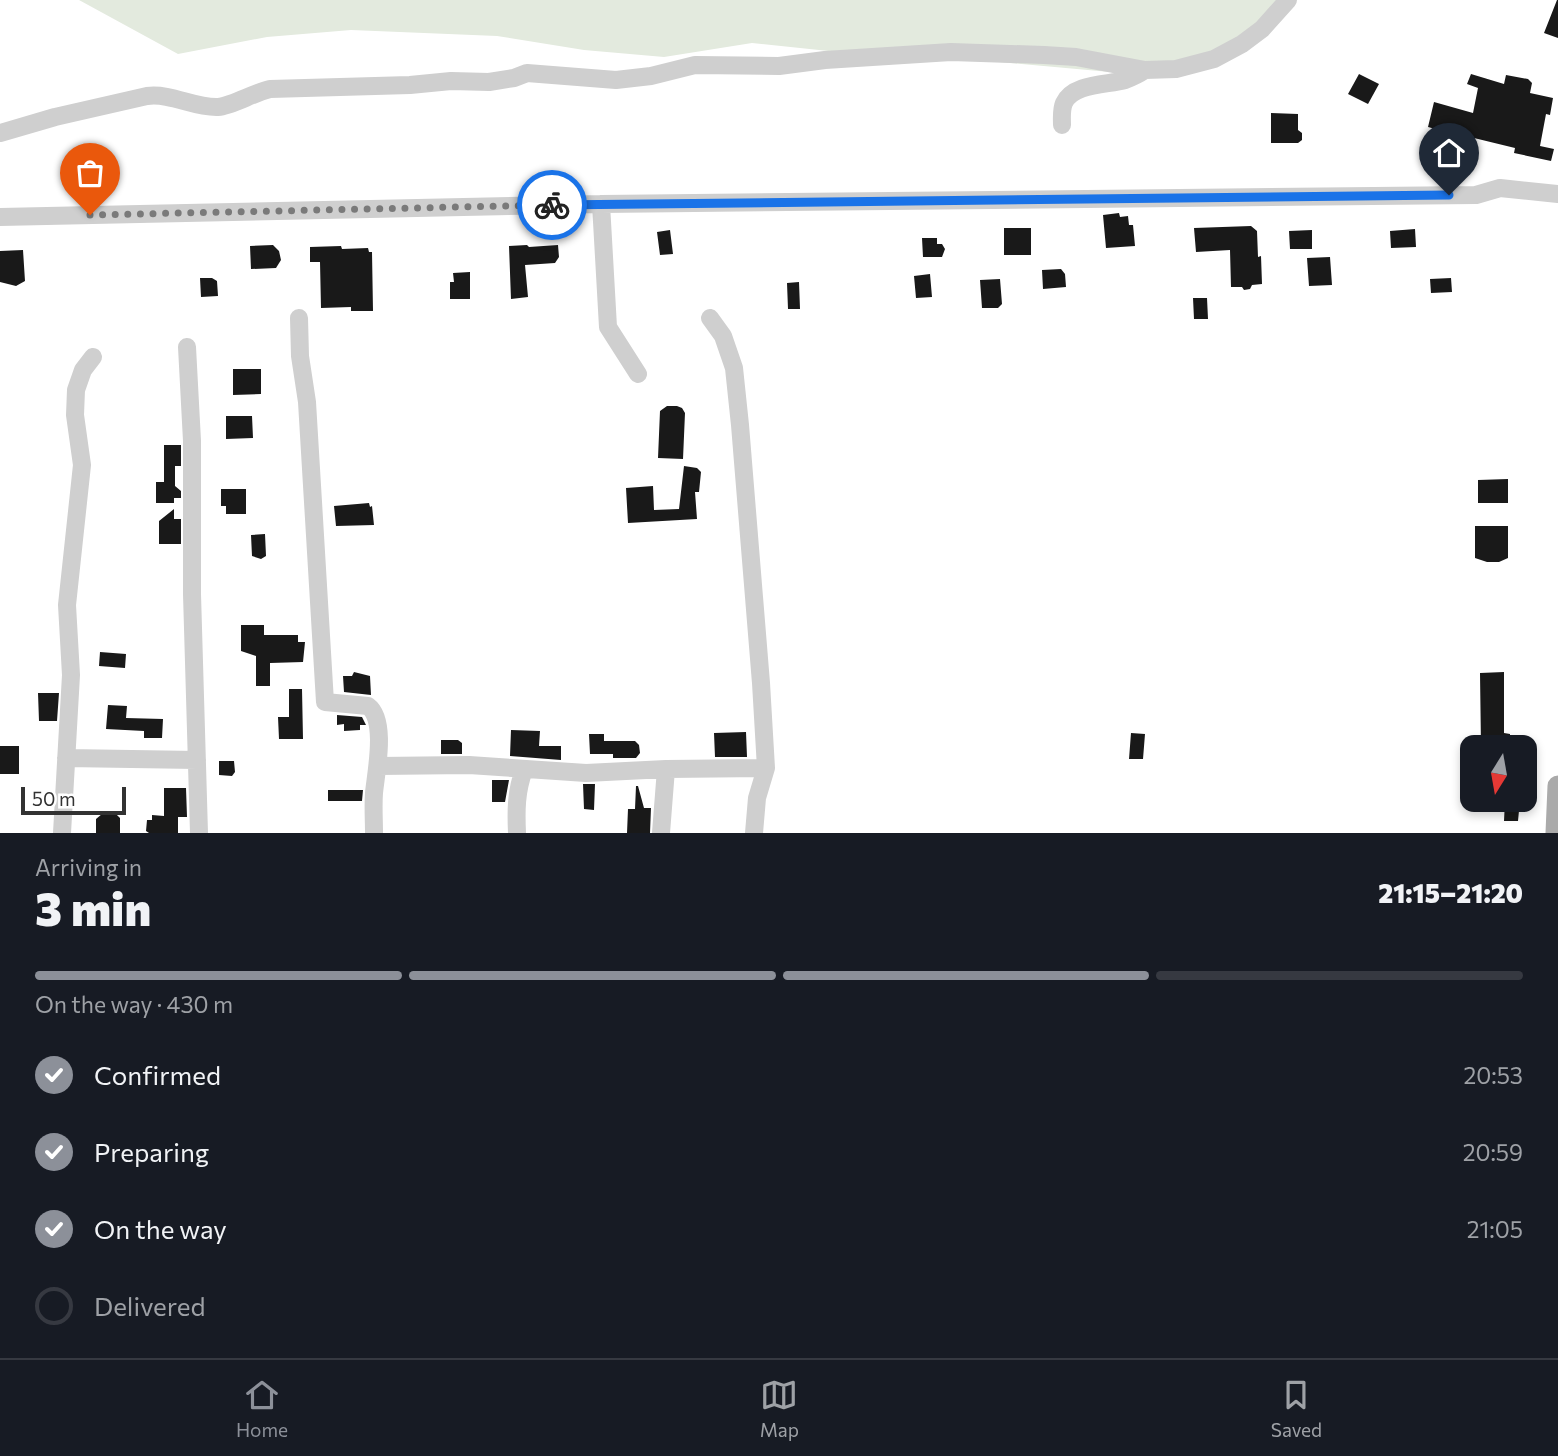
<!DOCTYPE html>
<meta charset="utf-8">
<style>
body{margin:0;font-family:Commissioner,sans-serif;background:#20242c;color:#f1f3f6;height:100vh;display:flex;flex-direction:column;font-size:26px;white-space:nowrap}
*{box-sizing:border-box;margin:0}
p{font-size:23px;color:#9ea1a6}
.icon{flex:none;width:38px;height:38px;fill:none;stroke:currentColor;stroke-width:2;stroke-linecap:round;stroke-linejoin:round}
.map{position:relative;height:833px;overflow:hidden}
.panel{display:flex;flex-direction:column;background:#171b24;flex:1}
.panel>*{flex:none}
.needle{width:46px;rotate:191deg}
.fabs{position:absolute;left:1460px;top:735px;display:grid;gap:14px}
.fabs a{display:grid;place-items:center;width:77px;height:77px;border-radius:14px;background:#171b24;box-shadow:0 4px 10px #0003;font-size:35px}
.scale{position:absolute;left:21px;bottom:18px;width:105px;box-sizing:border-box;padding-left:7px;border:4px solid #323232;border-top:0;font-size:19px;line-height:24px;white-space:nowrap;color:#323232;-webkit-text-stroke:5px #fff;paint-order:stroke}
.pin{position:absolute;display:grid;place-items:center;width:60px;height:60px;color:#fff;margin:-72px -30px;border-radius:50% 50% 50% 0;rotate:-45deg;box-shadow:0 0 7px #0007}
.pin .icon{rotate:45deg}
.courier{position:absolute;display:grid;place-items:center;width:70px;height:70px;margin:-35px;border:5px solid #1a73e8;border-radius:50%;background:#fff;color:#222;box-shadow:0 2px 9px #0007}
.headline em{font-style:normal;font-weight:800}
.headline div{display:flex;flex-direction:column-reverse}
.headline{display:flex;align-items:center;justify-content:space-between;height:119px;padding:0 35px}
h1{font-size:46px;font-weight:800;line-height:52px}
.bar{display:grid;grid-template-columns:repeat(4,1fr);gap:10px 7px;align-content:center;height:84px;padding:0 35px}
.bar i{height:9px;border-radius:5px;background:#363941}
.bar .current{background:#8c9099}
.bar p{grid-column:span 4}
ol{padding:0 35px;list-style:none}
li{display:flex;align-items:center;gap:21px;height:77px}
li p{margin-inline-start:auto}
li .icon{padding:7px;border-radius:50%;background:#8c9099;color:#fff;stroke-width:4}
li:last-child{color:#9ea1a6}
li i{width:38px;height:38px;border:4px solid #363941;border-radius:50%}
.tab-bar{display:flex;justify-content:space-around;align-items:center;height:98px;border-top:2px solid #363941;background:#171b24;font-size:19px;color:#9ea1a6}
.tab-bar a{display:grid;justify-items:center;gap:4px}
.tab-bar .current{color:#8c9099}
.map>svg:first-child{display:block}
</style>
<div class="map">
<svg width="1558" height="833" viewBox="0 0 1558 833">
<rect width="100%" height="100%" fill="#fff"/>
<path fill="#e3eade" d="M 79,0 L 1290,0 L 1224,51 L 1164,71 L 1110,72 L 999,62 L 857,54 L 752,43 L 664,57 L 584,50 L 497,36 L 351,30 L 267,37 L 178,54 Z"/>
<path fill="#191919" d="M 1557,0 L 1558,0 L 1558,38 L 1544,33 Z
M 1359,74 L 1379,84 L 1368,104 L 1348,94 Z
M 1471,74 L 1504,84 L 1506,75 L 1528,79 L 1532,83 L 1530,93 L 1553,98 L 1550,115 L 1546,114 L 1540,146 L 1554,149 L 1551,161 L 1514,153 L 1515,148 L 1474,138 L 1472,149 L 1459,147 L 1461,136 L 1428,127 L 1434,102 L 1473,113 L 1478,88 L 1467,84 Z
M 1271,113 L 1298,114 L 1298,130 L 1302,133 L 1302,140 L 1298,143 L 1271,143 Z
M 1119,213 L 1120,217 L 1128,216 L 1129,225 L 1133,225 L 1135,246 L 1106,248 L 1103,215 Z
M 1251,226 L 1257,231 L 1258,257 L 1261,256 L 1262,284 L 1252,285 L 1250,289 L 1244,290 L 1242,287 L 1231,287 L 1230,250 L 1196,252 L 1194,228 Z
M 1004,228 L 1031,228 L 1031,255 L 1004,255 Z
M 1415,229 L 1416,247 L 1391,248 L 1390,231 Z
M 670,230 L 673,254 L 660,255 L 657,232 Z
M 1312,230 L 1312,249 L 1290,249 L 1289,231 Z
M 922,238 L 937,238 L 937,244 L 942,244 L 945,249 L 942,257 L 923,257 Z
M 273,245 L 279,251 L 281,260 L 276,268 L 251,269 L 250,246 Z
M 527,245 L 529,247 L 558,245 L 559,257 L 555,263 L 525,265 L 528,297 L 511,299 L 509,246 Z
M 341,246 L 342,249 L 368,248 L 369,252 L 372,252 L 373,311 L 351,311 L 351,307 L 321,308 L 320,262 L 310,262 L 310,247 Z
M 23,250 L 25,281 L 16,286 L 0,282 L 0,251 Z
M 1330,257 L 1332,285 L 1309,286 L 1307,258 Z
M 1061,269 L 1065,274 L 1066,287 L 1043,289 L 1042,270 Z
M 470,272 L 470,299 L 450,299 L 450,282 L 454,282 L 453,273 Z
M 930,274 L 932,297 L 916,298 L 914,276 Z
M 200,278 L 212,278 L 217,281 L 218,296 L 201,297 Z
M 1451,278 L 1452,292 L 1431,293 L 1430,279 Z
M 1000,279 L 1002,304 L 998,308 L 982,308 L 980,280 Z
M 799,282 L 800,309 L 788,309 L 787,283 Z
M 1193,298 L 1207,298 L 1208,319 L 1194,319 Z
M 233,369 L 261,369 L 261,394 L 233,395 Z
M 667,406 L 677,406 L 682,408 L 685,413 L 683,459 L 658,458 L 660,411 Z
M 226,416 L 252,416 L 253,438 L 226,439 Z
M 164,445 L 181,445 L 181,466 L 175,466 L 175,486 L 181,491 L 181,498 L 174,498 L 174,503 L 156,503 L 156,482 L 164,482 Z
M 684,466 L 697,468 L 701,472 L 699,492 L 695,492 L 697,519 L 628,523 L 626,488 L 653,486 L 654,510 L 679,509 Z
M 1508,479 L 1508,503 L 1478,503 L 1478,480 Z
M 221,489 L 246,489 L 246,514 L 226,514 L 226,506 L 221,506 Z
M 369,503 L 370,507 L 372,506 L 374,525 L 336,526 L 334,506 Z
M 174,509 L 174,519 L 181,519 L 181,544 L 159,544 L 159,521 Z
M 1475,526 L 1508,526 L 1508,558 L 1499,562 L 1487,562 L 1475,558 Z
M 265,534 L 266,556 L 261,559 L 252,556 L 251,535 Z
M 241,625 L 264,625 L 264,635 L 298,635 L 298,642 L 305,642 L 303,662 L 270,663 L 270,686 L 256,686 L 256,656 L 241,651 Z
M 100,652 L 126,654 L 125,668 L 99,666 Z
M 354,672 L 370,676 L 371,695 L 344,692 L 343,676 L 352,676 Z
M 1504,672 L 1504,733 L 1510,734 L 1510,747 L 1481,747 L 1480,673 Z
M 289,689 L 302,689 L 303,739 L 279,739 L 278,717 L 289,717 Z
M 38,693 L 59,693 L 57,721 L 39,721 Z
M 108,705 L 127,706 L 126,718 L 163,719 L 162,738 L 144,738 L 144,731 L 106,729 Z
M 337,715 L 362,717 L 366,725 L 360,725 L 360,730 L 344,731 L 344,724 L 337,725 Z
M 511,730 L 540,731 L 539,746 L 561,746 L 561,760 L 510,756 Z
M 746,732 L 747,757 L 715,757 L 714,733 Z
M 1131,733 L 1145,734 L 1143,759 L 1129,759 Z
M 589,734 L 604,734 L 604,741 L 635,741 L 639,745 L 640,753 L 636,758 L 613,758 L 613,754 L 590,754 Z
M 441,740 L 458,740 L 462,743 L 462,754 L 441,754 Z
M 0,746 L 19,746 L 19,774 L 0,774 Z
M 219,761 L 234,761 L 235,772 L 232,776 L 219,775 Z
M 492,780 L 509,780 L 505,802 L 492,802 Z
M 583,784 L 595,784 L 594,810 L 584,809 Z
M 636,786 L 638,786 L 644,808 L 651,808 L 650,833 L 627,833 L 628,809 L 635,809 Z
M 164,788 L 186,788 L 187,817 L 178,817 L 178,833 L 149,833 L 146,831 L 147,820 L 152,820 L 152,815 L 164,816 Z
M 328,790 L 363,790 L 362,801 L 328,801 Z
M 1505,800 L 1520,800 L 1518,821 L 1504,821 Z
M 115,813 L 120,818 L 120,833 L 96,833 L 96,819 L 102,814 Z"/>
<g fill="none" stroke-linecap="round" stroke-linejoin="round">
<path stroke="#cfcfcf" stroke-width="18" d="M 1062,125 C 1062,118 1061,110 1064,103 C 1073,83 1108,85 1125,80 C 1133,77 1139,74 1145,70
M 0,133 L 55,117 L 147,96 C 172,93 194,108 218,107 C 232,106 253,93 270,89 L 410,85 L 451,81 L 489,82 L 514,78 L 527,73 L 616,80 L 651,76 L 695,65 L 779,66 L 825,60 L 951,52 L 1044,55 L 1076,57 L 1145,70 L 1176,69 L 1214,59 L 1242,44 L 1262,29 L 1288,0
M 601,204 L 608,327 L 638,374
M 0,217 L 601,204 L 1476,195 L 1500,188 L 1558,194
M 299,318 L 300,356 L 307,402 L 325,702 L 368,706 C 387,720 376,772 374,793 C 373,806 374,820 374,833
M 710,318 L 723,336 L 734,368 L 740,425 L 761,683 L 766,768 L 757,798 L 754,833
M 187,347 L 192,441 L 192,594 L 199,833
M 66,758 L 197,760
M 378,766 L 469,765 L 586,773 L 666,769 L 766,768
M 62,833 L 71,675 L 67,605 L 82,465 L 75,415 L 76,390 L 83,370 L 93,357
M 517,833 C 516,811 516,791 524,770
M 661,833 L 666,769"/>
<path stroke="#aaa" stroke-width="21" d="M 1556,833 L 1558,786"/>
</g>
<g fill="none" stroke-linecap="round" stroke-linejoin="round">
<path stroke="#7a7a7a" stroke-width="7" stroke-dasharray="0 12.6" d="M 90,215 L 552,205"/>
<path stroke="#1a73e8" stroke-width="9" d="M 552,205 L 1449,195"/>
</g>
</svg>
<div class="fabs">
<a><svg class="needle" viewBox="-14 -14 28 28"><path d="M0-13l5 13h-10z" fill="#e53935"/><path d="M0 13l5-13h-10z" fill="#9ea1a6"/></svg></a>
</div>
<div class="scale">50 m</div>
<div class="pin" style="left:90px;top:215px;background:#ea580c"><svg class="icon" aria-label="bag" viewBox="0 0 24 24"><path d="M5 8h14l-1 12H6zM9 8a3 3 0 0 1 6 0"/></svg></div>
<div class="pin" style="left:1449px;top:195px;background:#1f2937"><svg class="icon" aria-label="home" viewBox="0 0 24 24"><path d="M3 11l9-7 9 7M6 9v11h12V9"/></svg></div>
<div class="courier" style="left:552px;top:205px"><svg class="icon" aria-label="bike" viewBox="0 0 24 24"><circle cx="6" cy="16" r="4"/><circle cx="18" cy="16" r="4"/><path d="M6 16l4-8h5l3 8M10 8l3 8H6M13 5h3"/></svg></div>
</div>
<section class="panel">
<div class="headline"><div><h1>3 min</h1><p>Arriving in</p></div><em>21:15–21:20</em></div>
<div class="bar"><i class="current"></i><i class="current"></i><i class="current"></i><i></i><p>On the way · 430 m</p></div>
<ol>
<li><svg class="icon" aria-label="check" viewBox="0 0 24 24"><path d="M5 12l5 5 9-10"/></svg>Confirmed<p>20:53</p></li>
<li><svg class="icon" aria-label="check" viewBox="0 0 24 24"><path d="M5 12l5 5 9-10"/></svg>Preparing<p>20:59</p></li>
<li><svg class="icon" aria-label="check" viewBox="0 0 24 24"><path d="M5 12l5 5 9-10"/></svg>On the way<p>21:05</p></li>
<li><i></i>Delivered</li>
</ol>
</section>
<nav class="tab-bar">
<a class="current"><svg class="icon" aria-label="home" viewBox="0 0 24 24"><path d="M3 11l9-7 9 7M6 9v11h12V9"/></svg>Home</a>
<a><svg class="icon" aria-label="map" viewBox="0 0 24 24"><path d="M3 6l6-2 6 2 6-2v14l-6 2-6-2-6 2zM9 4v14M15 6v14"/></svg>Map</a>
<a><svg class="icon" aria-label="saved" viewBox="0 0 24 24"><path d="M7 4h10v16l-5-4-5 4z"/></svg>Saved</a>
</nav>
